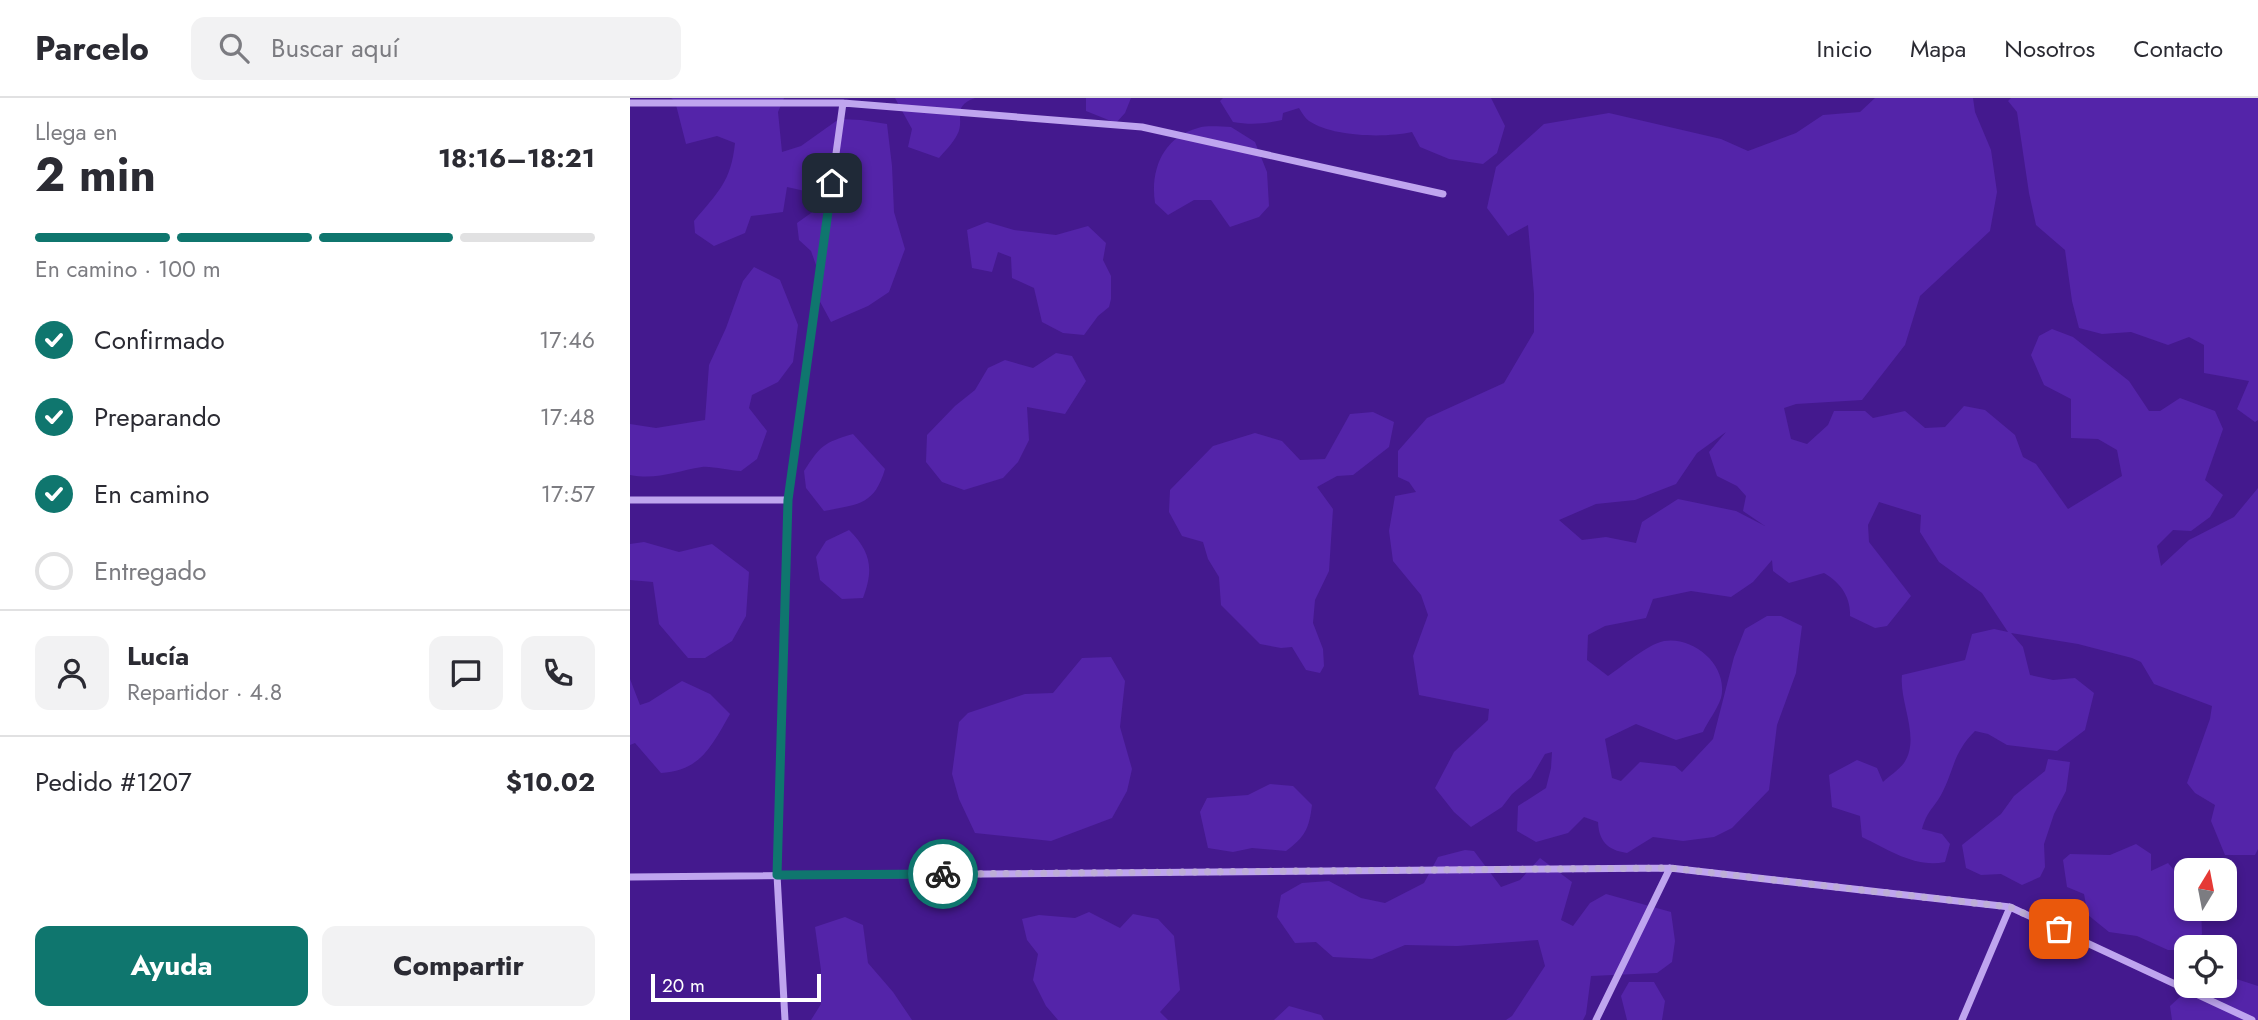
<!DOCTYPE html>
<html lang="es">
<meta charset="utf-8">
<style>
body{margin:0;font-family:Jost,sans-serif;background:#f2f2f3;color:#2b2b33;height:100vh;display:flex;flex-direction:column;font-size:26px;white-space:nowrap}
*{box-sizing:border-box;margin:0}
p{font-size:23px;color:#7c7c81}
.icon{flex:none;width:38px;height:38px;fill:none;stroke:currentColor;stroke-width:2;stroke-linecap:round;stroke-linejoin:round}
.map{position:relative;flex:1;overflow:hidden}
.sheet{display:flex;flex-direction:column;background:#fff;width:630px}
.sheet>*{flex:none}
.needle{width:46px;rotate:10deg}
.tools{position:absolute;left:1544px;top:760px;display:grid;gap:14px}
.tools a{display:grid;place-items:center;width:63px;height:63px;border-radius:14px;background:#fff;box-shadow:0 4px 10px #0003;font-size:35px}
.scale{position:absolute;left:21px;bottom:18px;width:170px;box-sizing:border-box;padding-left:7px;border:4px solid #fff;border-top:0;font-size:19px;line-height:24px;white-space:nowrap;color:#fff;-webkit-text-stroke:5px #44198e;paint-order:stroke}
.pin{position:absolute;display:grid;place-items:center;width:60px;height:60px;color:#fff;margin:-30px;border-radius:14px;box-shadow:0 4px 10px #0006}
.courier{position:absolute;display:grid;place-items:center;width:70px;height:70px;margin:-35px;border:5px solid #0f766e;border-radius:50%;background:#fff;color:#222;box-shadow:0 2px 9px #0007}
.overview em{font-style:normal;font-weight:700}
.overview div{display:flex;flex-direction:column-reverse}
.overview{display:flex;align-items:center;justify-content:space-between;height:119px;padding:0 35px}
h1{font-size:46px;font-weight:700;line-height:52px}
.bar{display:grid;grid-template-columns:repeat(4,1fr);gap:10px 7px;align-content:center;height:84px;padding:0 35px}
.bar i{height:9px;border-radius:5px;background:#e1e1e2}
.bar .active{background:#0f766e}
.bar p{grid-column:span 4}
.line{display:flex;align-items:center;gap:18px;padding:0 35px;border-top:2px solid #e1e1e2}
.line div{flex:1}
.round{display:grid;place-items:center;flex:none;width:74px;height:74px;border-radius:14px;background:#f2f2f3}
ol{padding:0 35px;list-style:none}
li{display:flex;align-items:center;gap:21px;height:77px}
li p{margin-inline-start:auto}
li .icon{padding:7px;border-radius:50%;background:#0f766e;color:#fff;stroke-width:4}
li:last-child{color:#7c7c81}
li i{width:38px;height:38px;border:4px solid #e1e1e2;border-radius:50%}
.cta{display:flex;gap:14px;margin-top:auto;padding:14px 35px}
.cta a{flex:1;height:80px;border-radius:14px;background:#0f766e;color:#fff;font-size:28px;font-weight:700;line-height:80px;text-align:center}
.cta a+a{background:#f2f2f3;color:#2b2b33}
header{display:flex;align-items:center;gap:42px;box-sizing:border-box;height:98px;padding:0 35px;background:#fff;border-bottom:2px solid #e1e1e2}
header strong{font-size:33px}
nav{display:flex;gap:38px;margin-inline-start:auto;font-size:24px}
.search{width:490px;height:63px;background:#f2f2f3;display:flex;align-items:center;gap:18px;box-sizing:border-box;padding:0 24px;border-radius:14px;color:#7c7c81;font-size:26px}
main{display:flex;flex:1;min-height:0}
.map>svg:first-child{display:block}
</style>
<header>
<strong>Parcelo</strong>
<div class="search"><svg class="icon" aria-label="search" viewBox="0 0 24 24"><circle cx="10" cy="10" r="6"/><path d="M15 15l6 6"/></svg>Buscar aquí</div>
<nav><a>Inicio</a><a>Mapa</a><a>Nosotros</a><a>Contacto</a></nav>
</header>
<main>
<section class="sheet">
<div class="overview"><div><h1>2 min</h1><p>Llega en</p></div><em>18:16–18:21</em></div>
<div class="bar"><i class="active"></i><i class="active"></i><i class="active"></i><i></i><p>En camino · 100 m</p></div>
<ol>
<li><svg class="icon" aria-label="check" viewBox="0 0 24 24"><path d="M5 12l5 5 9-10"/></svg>Confirmado<p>17:46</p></li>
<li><svg class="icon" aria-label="check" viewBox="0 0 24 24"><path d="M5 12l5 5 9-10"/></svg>Preparando<p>17:48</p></li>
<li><svg class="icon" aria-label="check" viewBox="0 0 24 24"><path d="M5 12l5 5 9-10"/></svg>En camino<p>17:57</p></li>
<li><i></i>Entregado</li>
</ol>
<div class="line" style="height:126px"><a class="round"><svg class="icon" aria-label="person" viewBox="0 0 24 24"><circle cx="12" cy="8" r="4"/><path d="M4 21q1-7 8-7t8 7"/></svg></a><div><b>Lucía</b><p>Repartidor · 4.8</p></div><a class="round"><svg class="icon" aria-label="chat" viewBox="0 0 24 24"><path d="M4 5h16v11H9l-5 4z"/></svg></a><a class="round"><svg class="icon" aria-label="phone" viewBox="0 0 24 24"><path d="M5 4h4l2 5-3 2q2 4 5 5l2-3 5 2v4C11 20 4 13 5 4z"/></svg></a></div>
<div class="line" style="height:91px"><div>Pedido #1207</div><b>$10.02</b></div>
<div class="cta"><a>Ayuda</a><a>Compartir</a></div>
</section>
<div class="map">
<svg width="1628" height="922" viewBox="0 0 1628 922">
<rect width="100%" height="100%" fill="#44198e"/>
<path fill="#5424a9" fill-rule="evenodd" d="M 41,0 L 154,0 L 148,14 L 152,54 L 171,48 L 209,21 L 231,22 L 257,26 L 262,68 L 264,114 L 275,151 L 259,194 L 238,208 L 201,224 L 187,198 L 186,167 L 181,153 L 169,142 L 167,125 L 188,110 L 175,93 L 157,89 L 153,114 L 121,118 L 115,135 L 84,148 L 65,135 L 64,123 C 88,94 101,84 105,45 L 87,38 L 56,46 L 45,3 Z
M 265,0 L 345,0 C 320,9 336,21 327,37 C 323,45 315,53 309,60 L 278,49 L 282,31 Z
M 456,0 L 501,0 L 495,15 L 486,25 L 456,13 Z
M 593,0 L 861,0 L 875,28 L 867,55 L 853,66 L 819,61 L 790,49 L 782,34 C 755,40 703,39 679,23 C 675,20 672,15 669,10 L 653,15 L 652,22 C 635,26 620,27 603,24 L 590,3 Z
M 1245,0 L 1343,0 L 1345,14 L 1361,52 L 1367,94 L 1360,133 L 1290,198 L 1275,247 L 1232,302 L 1166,306 L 1154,310 L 1161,341 L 1177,346 L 1198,327 L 1204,313 L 1235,313 L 1243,320 L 1275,313 L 1295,330 L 1315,329 L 1334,308 L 1355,312 L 1385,337 L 1393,359 L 1406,366 L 1438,411 L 1492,378 L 1487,352 L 1468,341 L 1441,340 L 1441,301 L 1414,287 L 1401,257 L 1409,238 L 1422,231 L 1443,239 L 1499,283 L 1519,313 L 1530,313 L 1550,300 L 1585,313 L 1593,331 L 1575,382 L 1593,397 L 1580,419 L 1561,433 L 1543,432 L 1527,448 L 1531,468 L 1559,442 L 1604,419 L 1628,390 L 1628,751 L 1625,757 L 1595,757 L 1581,723 L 1585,707 L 1565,695 L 1557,685 L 1580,621 L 1582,608 L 1524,586 L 1511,564 L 1502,560 L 1448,546 L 1381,535 L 1393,549 L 1400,577 L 1423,582 L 1445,580 L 1464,595 L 1455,632 L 1427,653 L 1377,647 L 1358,636 L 1345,633 C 1322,656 1325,671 1311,697 C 1303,711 1297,713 1292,731 L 1312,736 L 1320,746 L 1315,764 C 1285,770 1259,752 1232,739 L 1230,718 L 1202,709 L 1199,677 L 1227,662 L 1247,670 L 1253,684 C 1259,678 1269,672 1274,665 C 1291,640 1269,604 1272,577 L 1335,562 L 1342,536 L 1364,531 L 1378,534 L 1352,495 L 1309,464 L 1290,434 L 1291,417 L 1249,404 L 1238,427 L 1239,444 L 1281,498 L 1257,528 L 1245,530 L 1220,518 C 1221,499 1210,484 1194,475 L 1159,485 L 1143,473 L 1142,462 L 1123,484 L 1101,499 L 1061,493 L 1023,501 L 1016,520 L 975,528 L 958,537 L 957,562 L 978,578 C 993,568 1016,547 1034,543 C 1064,538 1099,568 1091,600 C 1087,612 1078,623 1073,634 L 1046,642 L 1006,626 L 975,641 L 982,680 L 991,683 L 1010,664 L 1045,668 L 1052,674 L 1083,641 L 1104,559 L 1115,531 L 1137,518 L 1151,518 L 1172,528 L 1166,575 L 1147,627 L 1139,692 L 1102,730 L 1084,739 L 1053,743 L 1023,739 L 997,755 C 977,752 969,743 968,724 L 954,719 L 938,735 L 906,744 L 887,733 L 888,708 L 916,690 L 921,670 L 922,654 L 915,656 L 901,680 L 882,696 L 872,709 L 841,729 L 824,714 L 805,690 L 824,654 L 858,622 L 859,611 L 789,597 L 783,558 L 798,517 L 791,497 L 763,463 L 759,433 L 765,398 L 786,394 L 779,384 L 768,379 L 768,353 L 797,320 L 874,285 L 904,234 L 904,196 L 898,127 L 878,138 L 857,110 L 866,69 L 914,26 L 979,15 L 1091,41 L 1118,53 L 1166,35 L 1193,17 L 1230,14 ZM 1096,334 L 1079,354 L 1087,378 L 1107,388 L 1116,398 L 1113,413 L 1135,428 L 1106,413 L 1048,401 L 1012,424 L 1006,445 L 976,439 L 952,442 L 929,422 L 966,406 L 1005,402 L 1046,386 L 1067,355 Z
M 1381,0 L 1628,0 L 1628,322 L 1625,324 L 1607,311 L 1619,283 L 1574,275 L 1574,247 L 1559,239 L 1538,247 L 1501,234 L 1472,236 L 1449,230 L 1442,203 L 1435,152 L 1406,127 L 1399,95 L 1387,14 L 1378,3 Z
M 601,29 L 625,44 L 637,74 L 639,108 L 629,119 L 600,129 L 581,102 L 564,102 L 538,117 L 525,105 C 520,72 533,39 568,30 C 578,27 591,29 601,29 Z
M 357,124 L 384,132 L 426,137 L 458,128 L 476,145 L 473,162 L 481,178 L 481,201 L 479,209 L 468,218 L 454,237 L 433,235 L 412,224 L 404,190 L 382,180 L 381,159 L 368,154 L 362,174 L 342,170 L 337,132 Z
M 124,169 L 150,182 L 168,227 L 163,264 L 148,284 L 122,297 L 119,310 L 137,333 L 127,361 L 111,373 C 100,373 82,368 72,369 C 46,373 28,382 0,377 L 0,326 L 26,330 L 75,322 L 79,267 L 96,230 L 113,183 Z
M 426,255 L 442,258 L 456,283 L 435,316 L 397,309 L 399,342 L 388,364 L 373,380 L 334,392 L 312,384 L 296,364 L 297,337 L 325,308 L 345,292 L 358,270 L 375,262 L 403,270 Z
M 743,314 L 764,324 L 759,349 L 723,377 L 707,378 L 687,389 L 703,411 L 699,473 L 685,502 L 683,525 L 693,551 L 694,568 L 690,575 L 676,572 L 662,549 L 651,550 L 630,546 L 591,507 L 589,479 L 578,461 L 573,444 L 552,438 L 539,414 L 540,392 L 583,348 L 625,335 L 652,343 L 670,362 L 695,361 L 720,316 Z
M 223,336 L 255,371 C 244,408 228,406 194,413 L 176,390 L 174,373 C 191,347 193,345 223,336 Z
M 219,432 C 241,454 244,471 233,500 L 212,501 L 190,482 L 186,459 L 196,443 Z
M 14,444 L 49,454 L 82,446 L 119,474 L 116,518 L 102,543 L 75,560 L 58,560 L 29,526 L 23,484 L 0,482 L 0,446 Z
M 481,559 L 495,583 L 490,629 L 502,671 L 497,693 L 482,720 L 421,743 L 345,735 L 329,701 L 322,676 L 329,624 L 338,615 L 395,596 L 423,595 L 452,560 Z
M 0,581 L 10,607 L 19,604 L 52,583 L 80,596 L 100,616 C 82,647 71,673 31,675 L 5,645 L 0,647 Z
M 1418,661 L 1440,664 L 1436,693 L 1424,716 L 1414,746 L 1415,769 L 1410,779 L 1392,787 L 1371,776 L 1351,777 L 1336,770 L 1332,747 L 1371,716 L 1384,698 L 1415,673 Z
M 640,686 L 663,688 L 682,707 C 679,731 675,739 656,753 L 622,750 L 603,754 L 578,750 L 570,714 L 577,700 L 618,697 Z
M 1506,746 L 1521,756 L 1521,773 L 1538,765 L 1556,786 L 1556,810 L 1571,810 L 1572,836 L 1562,849 L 1556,849 L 1556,852 L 1538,852 L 1507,838 L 1479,834 L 1458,817 L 1454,796 L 1437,789 L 1433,762 L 1440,756 L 1480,757 Z
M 835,752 L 844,753 L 871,789 L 890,782 L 910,760 L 942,784 L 931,822 L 943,828 L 960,805 L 976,796 L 1041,814 L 1045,843 L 1042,864 L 1027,875 L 961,878 L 956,916 L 953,922 L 876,922 L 882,918 L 915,868 L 908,842 L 827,848 L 775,847 L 742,861 L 703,859 L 686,844 L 665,845 L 647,819 L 651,797 L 672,785 L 699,783 L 731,800 L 755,805 L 794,785 L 808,759 Z
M 459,814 L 490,830 L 503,816 L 528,821 L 544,838 L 550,892 L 530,914 L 538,922 L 428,922 L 416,908 L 403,882 L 408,856 L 397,842 L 392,821 L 409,817 L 445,820 Z
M 215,819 L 233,827 L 238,865 L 263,894 L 282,922 L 181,922 L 191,906 L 191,872 L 185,829 Z
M 1594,877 L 1628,888 L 1628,922 L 1542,922 L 1540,908 L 1563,887 L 1594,887 Z
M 999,884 L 1024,884 L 1035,903 L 1032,922 L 997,922 L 991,898 Z
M 659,908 L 691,917 L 694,922 L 644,922 Z"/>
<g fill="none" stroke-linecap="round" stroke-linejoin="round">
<path stroke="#bfa5ef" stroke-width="7" d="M 0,5 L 213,5 L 512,29 L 813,96
M 0,402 L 158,402
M 0,779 L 1040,770 L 1380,809 L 1622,922
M 155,922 L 147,777 L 158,402 L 213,5
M 966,922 L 1040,770
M 1332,922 L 1380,809"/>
</g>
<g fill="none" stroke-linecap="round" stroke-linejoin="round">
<path stroke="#beaed7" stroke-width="7" stroke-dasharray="0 12.6" d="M 313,776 L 1040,770 L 1380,809 L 1429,831"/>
<path stroke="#0f766e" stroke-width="9" d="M 202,85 L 158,402 L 147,777 L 313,776"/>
</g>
</svg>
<div class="tools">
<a><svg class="needle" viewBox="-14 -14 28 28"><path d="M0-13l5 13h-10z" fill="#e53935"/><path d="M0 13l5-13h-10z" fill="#7c7c81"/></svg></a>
<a><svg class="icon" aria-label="locate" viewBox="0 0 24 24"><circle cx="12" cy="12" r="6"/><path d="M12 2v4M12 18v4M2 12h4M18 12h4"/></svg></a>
</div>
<div class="scale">20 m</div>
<div class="pin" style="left:1429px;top:831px;background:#ea580c"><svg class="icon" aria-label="bag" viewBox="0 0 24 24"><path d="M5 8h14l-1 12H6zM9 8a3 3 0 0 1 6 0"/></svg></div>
<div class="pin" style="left:202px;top:85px;background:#1f2937"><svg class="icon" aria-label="home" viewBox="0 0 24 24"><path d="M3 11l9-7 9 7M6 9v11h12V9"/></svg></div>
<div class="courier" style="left:313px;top:776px"><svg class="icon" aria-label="bike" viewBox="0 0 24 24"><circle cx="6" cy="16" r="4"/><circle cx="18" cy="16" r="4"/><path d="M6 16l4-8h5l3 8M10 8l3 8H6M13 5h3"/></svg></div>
</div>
</main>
